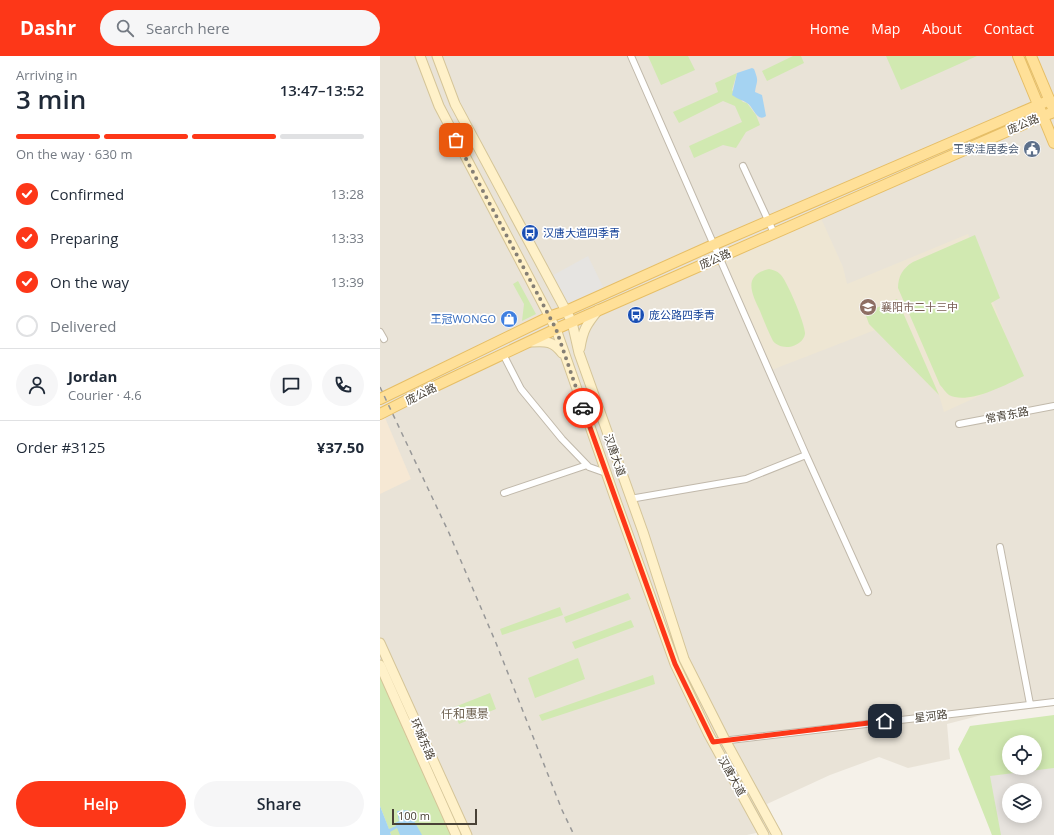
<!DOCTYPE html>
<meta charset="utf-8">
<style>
body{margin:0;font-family:"Open Sans","Noto Sans SC",sans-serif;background:#f6f6f7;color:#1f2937;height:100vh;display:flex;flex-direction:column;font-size:15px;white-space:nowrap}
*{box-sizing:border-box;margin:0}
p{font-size:13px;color:#747a83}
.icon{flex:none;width:22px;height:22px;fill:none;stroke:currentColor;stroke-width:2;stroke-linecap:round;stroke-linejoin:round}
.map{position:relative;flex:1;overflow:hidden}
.sheet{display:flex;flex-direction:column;background:#fff;width:380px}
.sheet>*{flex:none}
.fabs{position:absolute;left:622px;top:679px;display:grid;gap:8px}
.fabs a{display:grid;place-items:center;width:40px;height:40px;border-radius:50%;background:#fff;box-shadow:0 2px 10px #0003;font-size:20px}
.scale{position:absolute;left:12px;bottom:10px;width:85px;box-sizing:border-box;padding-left:4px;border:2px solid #494237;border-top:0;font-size:11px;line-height:14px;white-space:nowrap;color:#494237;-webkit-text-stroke:3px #fff;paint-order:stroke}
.pin{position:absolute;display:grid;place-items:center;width:34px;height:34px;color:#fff;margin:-17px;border-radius:8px;box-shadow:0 2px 6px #0006}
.courier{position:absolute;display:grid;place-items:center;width:40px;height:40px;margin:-20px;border:3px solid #fd3718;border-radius:50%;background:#fff;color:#222;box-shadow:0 1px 5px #0007}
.headline em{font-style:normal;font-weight:600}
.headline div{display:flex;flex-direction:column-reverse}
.headline{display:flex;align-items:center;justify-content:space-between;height:68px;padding:0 16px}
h1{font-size:26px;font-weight:600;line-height:30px}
.bar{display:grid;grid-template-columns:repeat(4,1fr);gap:6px 4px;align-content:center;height:48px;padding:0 16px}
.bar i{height:5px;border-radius:3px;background:#e0e1e3}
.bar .active{background:#fd3718}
.bar p{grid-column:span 4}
.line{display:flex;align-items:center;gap:10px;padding:0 16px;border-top:1px solid #e0e1e3}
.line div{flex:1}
.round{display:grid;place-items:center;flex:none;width:42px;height:42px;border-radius:21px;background:#f6f6f7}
ol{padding:0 16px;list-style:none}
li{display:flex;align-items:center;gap:12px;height:44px}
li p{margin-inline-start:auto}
li .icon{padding:4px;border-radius:50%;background:#fd3718;color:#fff;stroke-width:4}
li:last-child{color:#747a83}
li i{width:22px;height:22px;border:2px solid #e0e1e3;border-radius:50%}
.primary-button{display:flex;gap:8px;margin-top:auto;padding:8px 16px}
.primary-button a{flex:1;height:46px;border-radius:24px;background:#fd3718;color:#fff;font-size:16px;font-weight:600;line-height:46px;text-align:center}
.primary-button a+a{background:#f6f6f7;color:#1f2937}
header{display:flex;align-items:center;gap:24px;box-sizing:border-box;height:56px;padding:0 20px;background:#fd3718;color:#fff}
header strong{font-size:19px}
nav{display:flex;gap:22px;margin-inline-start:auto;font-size:14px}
.search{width:280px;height:36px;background:#f6f6f7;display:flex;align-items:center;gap:10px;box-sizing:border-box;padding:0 14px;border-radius:22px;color:#747a83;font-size:15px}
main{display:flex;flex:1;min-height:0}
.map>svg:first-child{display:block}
</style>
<header>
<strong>Dashr</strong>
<div class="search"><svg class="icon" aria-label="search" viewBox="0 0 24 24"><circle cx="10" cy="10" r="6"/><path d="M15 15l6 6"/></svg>Search here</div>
<nav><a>Home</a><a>Map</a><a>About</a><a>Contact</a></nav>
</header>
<main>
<section class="sheet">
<div class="headline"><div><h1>3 min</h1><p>Arriving in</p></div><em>13:47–13:52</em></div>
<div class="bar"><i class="active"></i><i class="active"></i><i class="active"></i><i></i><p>On the way · 630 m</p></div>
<ol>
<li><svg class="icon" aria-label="check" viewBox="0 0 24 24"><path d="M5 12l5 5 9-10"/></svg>Confirmed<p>13:28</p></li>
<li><svg class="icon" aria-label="check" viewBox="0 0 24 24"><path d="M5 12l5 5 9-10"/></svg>Preparing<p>13:33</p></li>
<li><svg class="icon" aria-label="check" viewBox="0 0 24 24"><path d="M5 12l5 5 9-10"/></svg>On the way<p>13:39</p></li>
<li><i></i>Delivered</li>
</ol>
<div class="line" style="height:72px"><a class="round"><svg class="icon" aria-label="person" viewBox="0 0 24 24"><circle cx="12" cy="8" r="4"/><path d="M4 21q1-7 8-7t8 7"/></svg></a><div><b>Jordan</b><p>Courier · 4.6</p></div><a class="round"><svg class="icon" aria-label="chat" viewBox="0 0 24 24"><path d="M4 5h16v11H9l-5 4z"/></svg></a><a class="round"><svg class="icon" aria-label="phone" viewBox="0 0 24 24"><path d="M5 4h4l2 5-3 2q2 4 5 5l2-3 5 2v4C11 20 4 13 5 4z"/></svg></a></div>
<div class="line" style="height:52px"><div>Order #3125</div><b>¥37.50</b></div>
<div class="primary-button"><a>Help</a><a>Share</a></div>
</section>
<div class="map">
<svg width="674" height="779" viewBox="0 0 674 779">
<rect width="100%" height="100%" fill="#f5f1e9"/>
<path fill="#e9e3d7" d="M 0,0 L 674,0 L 674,650 L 606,658 L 567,668 L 570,703 L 528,712 L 499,701 L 450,719 L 387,748 L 398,772 L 367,779 L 58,779 L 0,631 Z"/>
<path fill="#f6e8d4" d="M 3,357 L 31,423 L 0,438 L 0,359 Z"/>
<path fill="#e7e3de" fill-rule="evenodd" d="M 674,695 L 674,779 L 612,779 L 594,710 L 629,712 L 655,712 ZM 629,734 L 655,734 L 655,760 L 629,760 Z"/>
<path fill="#eee6d3" d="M 440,160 L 463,211 L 467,228 L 588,178 L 641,321 L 564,356 L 559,339 L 495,274 L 389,315 L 339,201 Z"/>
<path fill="#d1e9b1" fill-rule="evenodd" d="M 268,0 L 308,0 L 315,14 L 281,29 Z
M 413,0 L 421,0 L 424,7 L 387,25 L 382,15 Z
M 506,0 L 597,0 L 521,34 Z
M 357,17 L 352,34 L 363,46 L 367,47 L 376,59 L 380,69 L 366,76 L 356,92 L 343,89 L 314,102 L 309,90 L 362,66 L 355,50 L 343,45 L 299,67 L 293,56 L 338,36 L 335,27 Z
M 595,179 L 620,242 L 611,247 L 644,320 C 625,329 588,349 569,339 C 566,337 563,332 560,329 L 518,232 C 518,220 523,212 533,206 Z
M 389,213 C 393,214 397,215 400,218 C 407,224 426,270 425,278 C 424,285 416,290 409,291 C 403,291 397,290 393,285 C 388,275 384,265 380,255 C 372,238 362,219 389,213 Z
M 138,225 L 156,258 L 142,265 L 144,248 L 133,228 Z
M 517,243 L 559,339 L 489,268 L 485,257 Z
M 248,537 L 251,543 L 186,567 L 184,561 Z
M 180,551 L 183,559 L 122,579 L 120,573 Z
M 251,564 L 254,571 L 195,593 L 192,586 Z
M 198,602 L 205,623 L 155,642 L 148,622 Z
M 0,609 L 76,779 L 11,779 L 0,750 Z
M 273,619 L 275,628 L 162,665 L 159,659 Z
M 110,637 L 116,653 L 79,668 L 72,652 Z
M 674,659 L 674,712 L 610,720 L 621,779 L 612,779 L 578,693 L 590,670 ZM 629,686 L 655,686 L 655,712 L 629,712 Z"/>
<path fill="#e6e4e1" d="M 208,200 L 226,237 L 191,249 L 184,246 L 168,222 Z"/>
<path fill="#a5d3f2" d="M 372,12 L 374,13 C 379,26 377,23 375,36 L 382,39 L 386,60 C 377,67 373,50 367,47 C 363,44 357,43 352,39 L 357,17 Z
M 0,750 L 9,773 L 16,770 L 15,767 L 19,765 L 17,755 L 28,754 L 42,779 L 20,779 L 17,772 L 10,776 L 11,779 L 0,779 Z"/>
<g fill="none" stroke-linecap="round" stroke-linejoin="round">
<g stroke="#c1b9ab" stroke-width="8">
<path id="minor" d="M 363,110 L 394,177
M 0,276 L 4,283
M 123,298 L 141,333 L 182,383 L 209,411 L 226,417
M 579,368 L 674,350
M 426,399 L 488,536
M 124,437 L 207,409
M 250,443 L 366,423 L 426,399 L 251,0
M 620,491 L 650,648
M 333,686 L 674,646"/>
</g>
<g stroke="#d5c598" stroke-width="11">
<path id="secondary" d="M 40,0 L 59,50 L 176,273 L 235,442 L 295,608 L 328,677 L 384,779
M 57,0 L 75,48 L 192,266 L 199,297 L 263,476 L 304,603 L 345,684 L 397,779
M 152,286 C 166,285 173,285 182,297
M 200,292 C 203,273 207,268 218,254
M 0,587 L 87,779
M 0,609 L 76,779"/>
</g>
<g stroke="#e6be66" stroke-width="12">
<path id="primary" d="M 638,0 L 674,87
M 651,0 L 672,50
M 0,343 L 169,261 L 186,255 L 333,189 L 670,44
M 0,358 L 45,335 L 176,273 L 655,63 L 674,56"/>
</g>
<use href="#minor" stroke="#fff" stroke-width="6"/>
<use href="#secondary" stroke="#fff1c9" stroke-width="9"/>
<use href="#primary" stroke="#ffe098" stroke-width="10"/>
<path stroke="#989898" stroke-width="1.5" stroke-dasharray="5 5" stroke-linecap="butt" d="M 0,331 L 69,477 L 116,587 L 182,754 L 194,779"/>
</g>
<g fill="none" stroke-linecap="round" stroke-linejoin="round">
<path stroke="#857f75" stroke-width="4" stroke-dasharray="0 7.2" d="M 76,84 L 176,273 L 203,352"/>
<path stroke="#fd3718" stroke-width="5" d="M 203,352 L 295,608 L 333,686 L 505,665"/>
</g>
<defs>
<g id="civic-disc" transform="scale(0.9)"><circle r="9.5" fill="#5c6f8a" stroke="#fff"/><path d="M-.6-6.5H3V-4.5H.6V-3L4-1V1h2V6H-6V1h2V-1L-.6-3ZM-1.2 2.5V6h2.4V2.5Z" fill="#fff"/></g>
<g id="bus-disc" transform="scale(0.9)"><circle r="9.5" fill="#1a4fb4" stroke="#fff"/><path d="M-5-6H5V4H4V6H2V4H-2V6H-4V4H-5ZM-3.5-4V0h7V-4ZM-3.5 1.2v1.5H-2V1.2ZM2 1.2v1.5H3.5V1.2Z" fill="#fff"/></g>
<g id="school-disc" transform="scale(0.9)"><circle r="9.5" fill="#8d6e63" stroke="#fff"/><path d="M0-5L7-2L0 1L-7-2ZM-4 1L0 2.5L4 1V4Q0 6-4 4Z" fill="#fff"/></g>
<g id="shop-disc" transform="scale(0.9)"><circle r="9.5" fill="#3f7fe0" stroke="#fff"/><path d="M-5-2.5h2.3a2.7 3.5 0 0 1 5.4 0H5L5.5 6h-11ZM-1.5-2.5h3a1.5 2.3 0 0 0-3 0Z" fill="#fff"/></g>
</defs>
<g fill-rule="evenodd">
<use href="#civic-disc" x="652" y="93"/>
<use href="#bus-disc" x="150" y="177"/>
<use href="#school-disc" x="488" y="251"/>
<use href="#bus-disc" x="256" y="259"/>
<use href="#shop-disc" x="129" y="263"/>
</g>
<g text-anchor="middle" stroke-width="3.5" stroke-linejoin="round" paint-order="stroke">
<g font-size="11" fill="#494237" stroke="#fff">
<text transform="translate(643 68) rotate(-23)" y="4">庞公路</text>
<text transform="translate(335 203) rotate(-24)" y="4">庞公路</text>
<text transform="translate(41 338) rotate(-27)" y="4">庞公路</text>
<text transform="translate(627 359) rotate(-11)" y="4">常青东路</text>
<text transform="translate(235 399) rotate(71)" y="4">汉唐大道</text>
<text transform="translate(551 660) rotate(-7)" y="4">星河路</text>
<text transform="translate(43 683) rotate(66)" y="4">环城东路</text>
<text transform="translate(352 720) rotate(61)" y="4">汉唐大道</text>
</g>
<g font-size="11" fill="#4e5e75" stroke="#fff" text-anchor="end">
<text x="639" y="97">王家洼居委会</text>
</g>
<g font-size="11" fill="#164399" stroke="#fff" text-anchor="start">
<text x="163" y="181">汉唐大道四季青</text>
<text x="269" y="263">庞公路四季青</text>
</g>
<g font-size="11" fill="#785e54" stroke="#fff" text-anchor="start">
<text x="501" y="255">襄阳市二十三中</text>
</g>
<g font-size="11" fill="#366cbe" stroke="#fff" text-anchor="end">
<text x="116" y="267">王冠WONGO</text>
</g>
<g font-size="12" fill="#6c5f4e" stroke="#fff">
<text x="85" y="662">仟和惠景</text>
</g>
</g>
</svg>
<div class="fabs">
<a><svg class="icon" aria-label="locate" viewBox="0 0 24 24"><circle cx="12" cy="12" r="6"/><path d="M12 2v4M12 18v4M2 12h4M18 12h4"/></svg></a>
<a><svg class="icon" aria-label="layers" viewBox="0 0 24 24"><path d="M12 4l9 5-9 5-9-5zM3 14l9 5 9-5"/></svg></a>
</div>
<div class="scale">100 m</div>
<div class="pin" style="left:76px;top:84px;background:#ea580c"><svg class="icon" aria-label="bag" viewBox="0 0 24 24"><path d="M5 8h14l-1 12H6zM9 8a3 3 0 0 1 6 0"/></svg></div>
<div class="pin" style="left:505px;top:665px;background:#1f2937"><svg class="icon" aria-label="home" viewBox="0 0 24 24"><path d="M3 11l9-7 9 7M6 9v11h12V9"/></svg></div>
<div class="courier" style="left:203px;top:352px"><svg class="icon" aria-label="car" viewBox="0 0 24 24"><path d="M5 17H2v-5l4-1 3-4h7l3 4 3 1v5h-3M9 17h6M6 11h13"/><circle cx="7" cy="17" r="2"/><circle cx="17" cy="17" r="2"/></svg></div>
</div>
</main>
